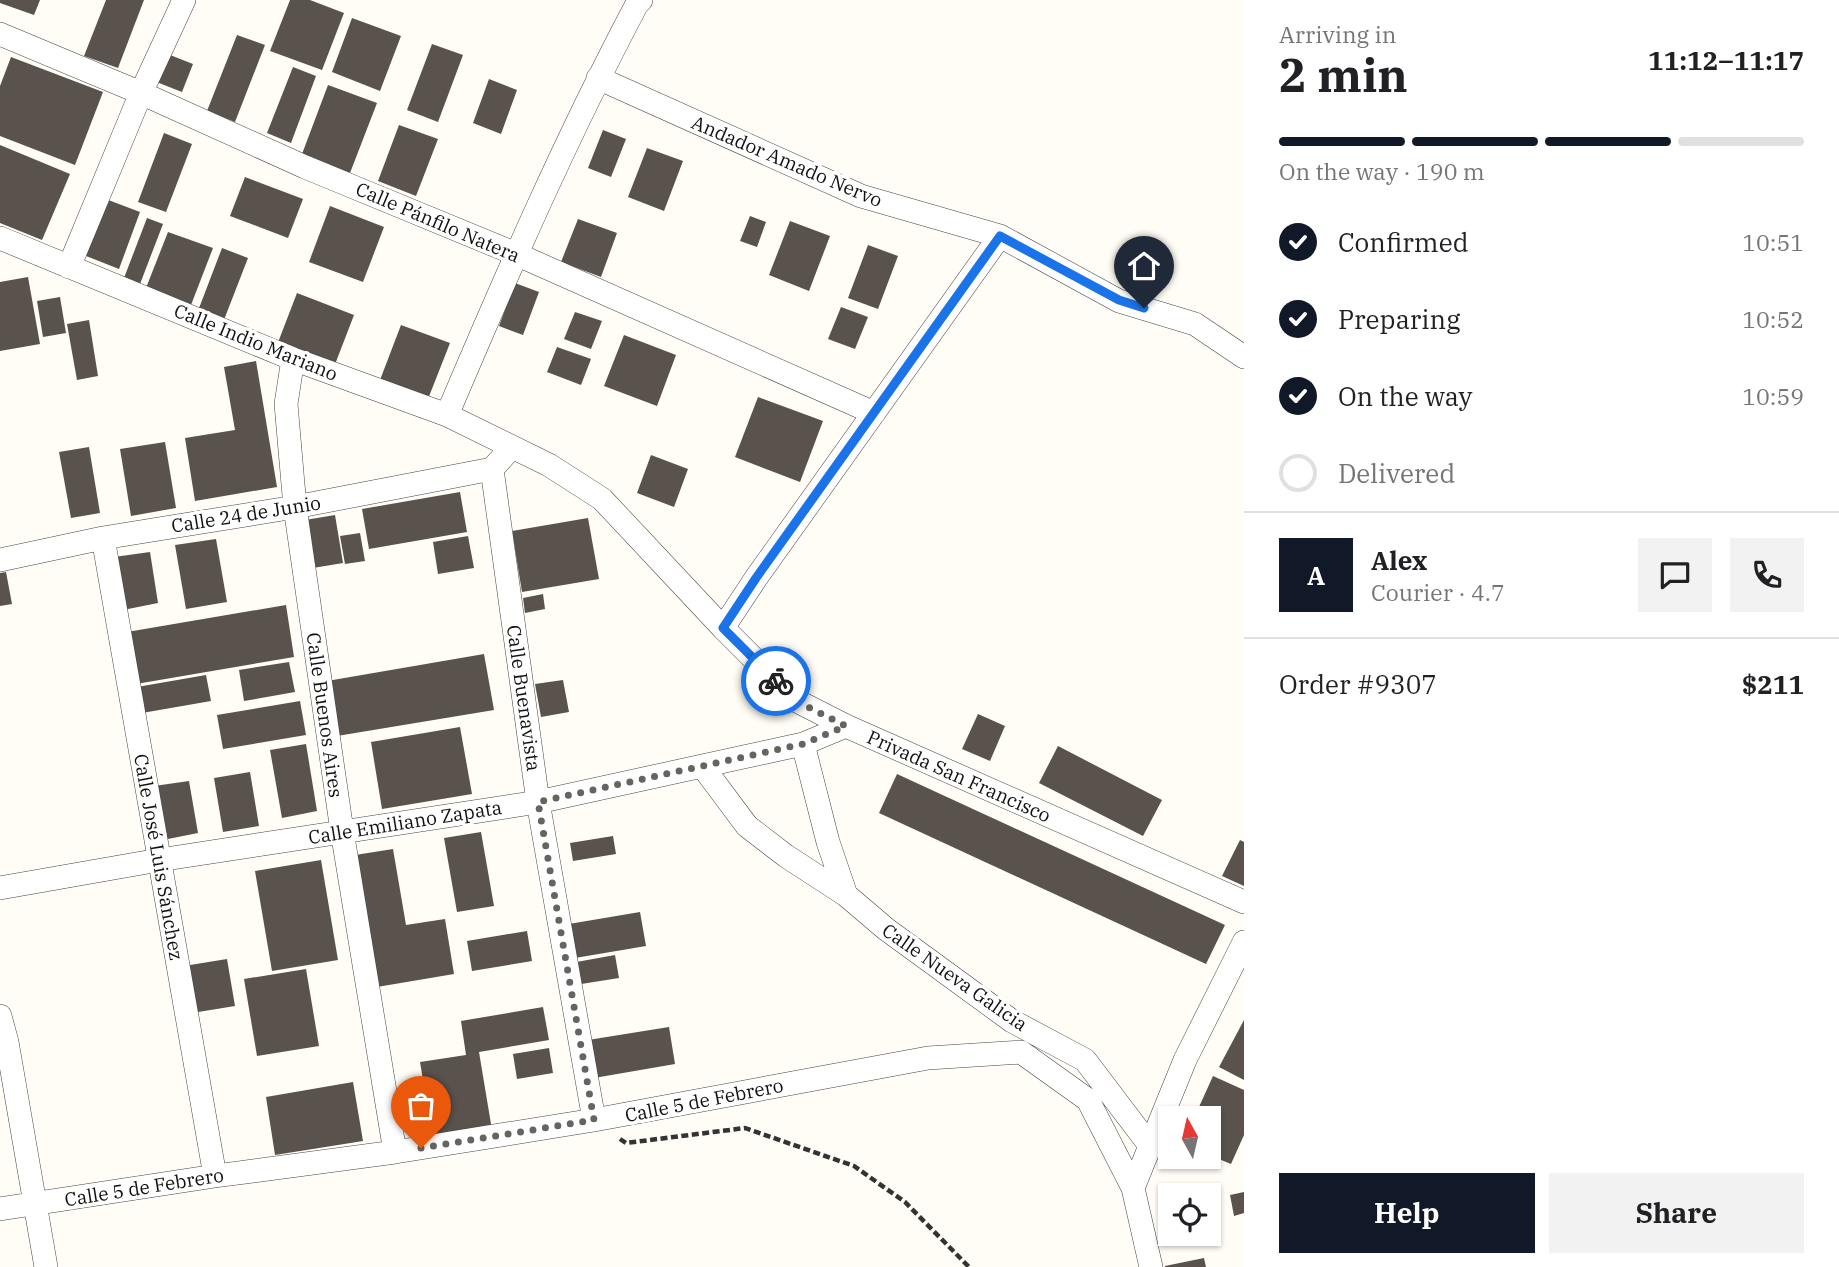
<!DOCTYPE html>
<meta charset="utf-8">
<style>
body{margin:0;font-family:"IBM Plex Serif",serif;background:#f2f2f2;color:#202124;height:100vh;display:flex;flex-direction:column;font-size:26px;white-space:nowrap}
*{box-sizing:border-box;margin:0}
p{font-size:23px;color:#757577}
.icon{flex:none;width:38px;height:38px;fill:none;stroke:currentColor;stroke-width:2;stroke-linecap:round;stroke-linejoin:round}
.map{position:relative;flex:1;overflow:hidden}
.side{display:flex;flex-direction:column;background:#fff;width:595px}
.side>*{flex:none}
.needle{width:46px;rotate:352deg}
.buttons{position:absolute;left:1158px;top:1106px;display:grid;gap:14px}
.buttons a{display:grid;place-items:center;width:63px;height:63px;border-radius:0px;background:#fff;box-shadow:0 2px 5px #0004;font-size:35px}
.pin{position:absolute;display:grid;place-items:center;width:60px;height:60px;color:#fff;margin:-72px -30px;border-radius:50% 50% 50% 0;rotate:-45deg;box-shadow:0 0 7px #0007}
.pin .icon{rotate:45deg}
.courier{position:absolute;display:grid;place-items:center;width:70px;height:70px;margin:-35px;border:5px solid #1a73e8;border-radius:50%;background:#fff;color:#222;box-shadow:0 2px 9px #0007}
.summary em{font-style:normal;font-weight:700}
.summary div{display:flex;flex-direction:column-reverse}
.summary{display:flex;align-items:center;justify-content:space-between;height:119px;padding:0 35px}
h1{font-size:46px;font-weight:700;line-height:52px}
.bar{display:grid;grid-template-columns:repeat(4,1fr);gap:10px 7px;align-content:center;height:84px;padding:0 35px}
.bar i{height:9px;border-radius:5px;background:#e0e0e0}
.bar .current{background:#111827}
.bar p{grid-column:span 4}
.line{display:flex;align-items:center;gap:18px;padding:0 35px;border-top:2px solid #e0e0e0}
.line div{flex:1}
.round{display:grid;place-items:center;flex:none;width:74px;height:74px;border-radius:0px;background:#f2f2f2}
ol{padding:0 35px;list-style:none}
li{display:flex;align-items:center;gap:21px;height:77px}
li p{margin-inline-start:auto}
li .icon{padding:7px;border-radius:50%;background:#111827;color:#fff;stroke-width:4}
li:last-child{color:#757577}
li i{width:38px;height:38px;border:4px solid #e0e0e0;border-radius:50%}
.action{display:flex;gap:14px;margin-top:auto;padding:14px 35px}
.action a{flex:1;height:80px;border-radius:0px;background:#111827;color:#fff;font-size:28px;font-weight:700;line-height:80px;text-align:center}
.action a+a{background:#f2f2f2;color:#202124}
main{display:flex;flex:1;min-height:0}
.map>svg:first-child{display:block}
</style>
<main>
<div class="map">
<svg width="1244" height="1267" viewBox="0 0 1244 1267">
<rect width="100%" height="100%" fill="#fffdf5"/>
<path fill="#5a524d" d="M 0,0 L 40,0 L 34,15 L 0,3 Z
M 106,0 L 144,0 L 118,68 L 84,56 Z
M 290,0 L 310,0 L 344,13 L 322,70 L 270,51 Z
M 352,18 L 401,36 L 380,91 L 332,72 Z
M 237,35 L 265,45 L 235,122 L 207,111 Z
M 432,44 L 463,55 L 438,122 L 407,110 Z
M 165,53 L 193,64 L 182,92 L 154,81 Z
M 11,57 L 103,92 L 75,165 L 0,136 L 0,86 Z
M 293,67 L 316,76 L 291,143 L 267,133 Z
M 489,79 L 517,90 L 501,134 L 473,123 Z
M 328,85 L 377,103 L 350,173 L 302,154 Z
M 399,125 L 438,139 L 416,196 L 378,181 Z
M 603,130 L 626,139 L 611,177 L 588,168 Z
M 164,133 L 192,144 L 166,212 L 138,202 Z
M 0,145 L 70,174 L 42,240 L 0,223 Z
M 647,148 L 683,161 L 664,211 L 628,197 Z
M 245,177 L 303,199 L 288,238 L 230,216 Z
M 103,198 L 140,212 L 119,269 L 81,254 Z
M 330,206 L 384,227 L 363,282 L 309,262 Z
M 750,216 L 766,222 L 757,247 L 740,241 Z
M 147,218 L 163,224 L 140,284 L 124,278 Z
M 578,219 L 617,233 L 601,277 L 561,262 Z
M 790,221 L 830,236 L 809,291 L 769,275 Z
M 168,232 L 213,248 L 191,305 L 146,288 Z
M 868,245 L 898,256 L 878,309 L 848,298 Z
M 222,248 L 248,258 L 222,325 L 196,316 Z
M 28,277 L 40,344 L 0,351 L 0,282 Z
M 515,283 L 539,292 L 523,335 L 499,326 Z
M 297,293 L 354,315 L 334,367 L 277,345 Z
M 60,297 L 66,333 L 43,337 L 37,301 Z
M 841,307 L 868,317 L 855,349 L 828,339 Z
M 575,312 L 602,321 L 591,349 L 564,339 Z
M 89,320 L 98,376 L 77,380 L 67,324 Z
M 401,325 L 450,343 L 428,399 L 380,380 Z
M 624,335 L 676,355 L 657,406 L 604,386 Z
M 557,347 L 591,359 L 581,385 L 547,372 Z
M 256,361 L 277,487 L 195,501 L 185,438 L 235,430 L 224,367 Z
M 758,397 L 823,421 L 800,482 L 735,457 Z
M 165,442 L 176,508 L 131,516 L 120,449 Z
M 89,447 L 100,513 L 71,518 L 59,452 Z
M 651,455 L 688,469 L 674,507 L 637,493 Z
M 460,492 L 467,532 L 369,549 L 362,509 Z
M 335,515 L 343,563 L 307,569 L 299,521 Z
M 588,518 L 599,579 L 522,592 L 512,531 Z
M 360,533 L 365,561 L 345,564 L 340,536 Z
M 468,536 L 474,568 L 438,574 L 433,542 Z
M 216,539 L 227,602 L 186,609 L 175,545 Z
M 150,552 L 158,603 L 123,610 L 114,557 Z
M 6,572 L 12,604 L 0,606 L 0,573 Z
M 543,594 L 545,609 L 525,613 L 523,598 Z
M 286,605 L 294,657 L 136,684 L 127,632 Z
M 484,654 L 494,710 L 337,736 L 327,681 Z
M 289,662 L 295,692 L 244,701 L 239,670 Z
M 206,675 L 211,701 L 142,713 L 137,687 Z
M 563,680 L 569,712 L 541,717 L 535,684 Z
M 300,701 L 306,735 L 223,749 L 217,715 Z
M 978,714 L 1005,726 L 990,761 L 962,749 Z
M 460,727 L 472,794 L 382,809 L 371,742 Z
M 306,744 L 317,811 L 282,818 L 270,750 Z
M 1058,746 L 1162,800 L 1143,836 L 1039,783 Z
M 250,772 L 259,826 L 223,832 L 214,778 Z
M 897,774 L 1225,925 L 1206,964 L 879,813 Z
M 189,781 L 198,833 L 163,840 L 154,786 Z
M 481,832 L 494,906 L 457,912 L 444,838 Z
M 613,836 L 616,854 L 573,861 L 570,843 Z
M 1240,840 L 1244,842 L 1244,886 L 1222,876 Z
M 393,849 L 406,925 L 445,919 L 454,974 L 371,988 L 349,856 Z
M 321,860 L 338,960 L 272,971 L 255,871 Z
M 640,912 L 646,946 L 569,959 L 563,925 Z
M 527,931 L 532,961 L 472,971 L 467,941 Z
M 615,955 L 619,978 L 575,985 L 571,963 Z
M 227,959 L 235,1006 L 192,1013 L 184,966 Z
M 306,969 L 319,1046 L 257,1056 L 244,979 Z
M 543,1007 L 549,1040 L 479,1052 L 492,1130 L 433,1140 L 420,1062 L 466,1055 L 461,1021 Z
M 1244,1020 L 1244,1080 L 1219,1067 Z
M 669,1027 L 675,1064 L 594,1078 L 588,1040 Z
M 549,1048 L 553,1073 L 517,1079 L 513,1054 Z
M 1213,1076 L 1244,1090 L 1244,1135 L 1231,1164 L 1209,1155 L 1209,1118 L 1194,1118 Z
M 353,1082 L 363,1141 L 275,1155 L 266,1097 Z
M 1244,1192 L 1244,1213 L 1234,1216 L 1230,1195 Z
M 1204,1258 L 1206,1267 L 1165,1267 L 1165,1266 Z"/>
<g fill="none" stroke-linecap="round" stroke-linejoin="round">
<g stroke="#444" stroke-width="24">
<path id="minor" d="M 0,34 L 141,93 L 305,167 L 516,254 L 874,413
M 598,78 L 861,196 L 1000,236 L 1119,301 L 1195,324 L 1244,357
M 0,238 L 293,359 L 447,415 L 549,465 L 602,499 L 723,628 L 795,700 L 846,726 L 1244,902
M 69,267 L 141,93 L 184,0
M 293,359 L 286,404 L 295,507 L 342,831 L 395,1152
M 447,415 C 506,276 566,138 637,4 L 641,0
M 511,448 L 492,469 L 538,802 L 594,1120
M 103,538 L 215,1176
M 0,560 L 103,538 L 295,507 L 492,469
M 723,628 L 756,578 L 1000,236
M 803,744 L 828,842 L 846,895
M 703,767 L 747,826 L 786,856 L 846,895 L 886,929 L 1012,1021 L 1085,1060 L 1151,1147
M 0,888 L 159,860 L 538,802 L 803,744 L 846,726
M 0,1016 L 7,1042 L 46,1267
M 1133,1188 L 1185,1060 L 1244,942
M 0,1209 L 215,1176 L 395,1152 L 594,1120 L 928,1058 L 1021,1052 L 1088,1100 L 1133,1188 L 1151,1267"/>
</g>
<path stroke="#333" stroke-width="4.5" stroke-dasharray="7 3.5" stroke-linecap="butt" d="M 620,1139 L 626,1143 L 745,1128 L 854,1166 L 905,1202 L 969,1267"/>
<use href="#minor" stroke="#fff" stroke-width="23"/>
</g>
<g fill="none" stroke-linecap="round" stroke-linejoin="round">
<path stroke="#646461" stroke-width="7" stroke-dasharray="0 12.6" d="M 421,1148 L 594,1120 L 538,802 L 803,744 L 846,726 L 794,700 L 776,681"/>
<path stroke="#1a73e8" stroke-width="9" d="M 776,681 L 723,628 L 756,578 L 1000,236 L 1119,300 L 1144,308"/>
</g>
<g text-anchor="middle" stroke-width="7" stroke-linejoin="round" paint-order="stroke">
<g font-size="19" fill="#111" stroke="#fff">
<text transform="translate(787 161) rotate(23)" y="7">Andador Amado Nervo</text>
<text transform="translate(438 222) rotate(23)" y="7">Calle Pánfilo Natera</text>
<text transform="translate(256 342) rotate(22)" y="7">Calle Indio Mariano</text>
<text transform="translate(246 514) rotate(-9)" y="7">Calle 24 de Junio</text>
<text transform="translate(524 698) rotate(82)" y="7">Calle Buenavista</text>
<text transform="translate(325 715) rotate(82)" y="7">Calle Buenos Aires</text>
<text transform="translate(959 776) rotate(24)" y="7">Privada San Francisco</text>
<text transform="translate(405 822) rotate(-9)" y="7">Calle Emiliano Zapata</text>
<text transform="translate(159 857) rotate(80)" y="7">Calle José Luis Sánchez</text>
<text transform="translate(955 977) rotate(35)" y="7">Calle Nueva Galicia</text>
<text transform="translate(704 1100) rotate(-11)" y="7">Calle 5 de Febrero</text>
<text transform="translate(144 1187) rotate(-9)" y="7">Calle 5 de Febrero</text>
</g>
</g>
</svg>
<div class="buttons">
<a><svg class="needle" viewBox="-14 -14 28 28"><path d="M0-13l5 13h-10z" fill="#e53935"/><path d="M0 13l5-13h-10z" fill="#757577"/></svg></a>
<a><svg class="icon" aria-label="locate" viewBox="0 0 24 24"><circle cx="12" cy="12" r="6"/><path d="M12 2v4M12 18v4M2 12h4M18 12h4"/></svg></a>
</div>
<div class="pin" style="left:421px;top:1148px;background:#ea580c"><svg class="icon" aria-label="bag" viewBox="0 0 24 24"><path d="M5 8h14l-1 12H6zM9 8a3 3 0 0 1 6 0"/></svg></div>
<div class="pin" style="left:1144px;top:308px;background:#1f2937"><svg class="icon" aria-label="home" viewBox="0 0 24 24"><path d="M3 11l9-7 9 7M6 9v11h12V9"/></svg></div>
<div class="courier" style="left:776px;top:681px"><svg class="icon" aria-label="bike" viewBox="0 0 24 24"><circle cx="6" cy="16" r="4"/><circle cx="18" cy="16" r="4"/><path d="M6 16l4-8h5l3 8M10 8l3 8H6M13 5h3"/></svg></div>
</div>
<section class="side">
<div class="summary"><div><h1>2 min</h1><p>Arriving in</p></div><em>11:12–11:17</em></div>
<div class="bar"><i class="current"></i><i class="current"></i><i class="current"></i><i></i><p>On the way · 190 m</p></div>
<ol>
<li><svg class="icon" aria-label="check" viewBox="0 0 24 24"><path d="M5 12l5 5 9-10"/></svg>Confirmed<p>10:51</p></li>
<li><svg class="icon" aria-label="check" viewBox="0 0 24 24"><path d="M5 12l5 5 9-10"/></svg>Preparing<p>10:52</p></li>
<li><svg class="icon" aria-label="check" viewBox="0 0 24 24"><path d="M5 12l5 5 9-10"/></svg>On the way<p>10:59</p></li>
<li><i></i>Delivered</li>
</ol>
<div class="line" style="height:126px"><b class="round" style="background:#111827;color:#fff">A</b><div><b>Alex</b><p>Courier · 4.7</p></div><a class="round"><svg class="icon" aria-label="chat" viewBox="0 0 24 24"><path d="M4 5h16v11H9l-5 4z"/></svg></a><a class="round"><svg class="icon" aria-label="phone" viewBox="0 0 24 24"><path d="M5 4h4l2 5-3 2q2 4 5 5l2-3 5 2v4C11 20 4 13 5 4z"/></svg></a></div>
<div class="line" style="height:91px"><div>Order #9307</div><b>$211</b></div>
<div class="action"><a>Help</a><a>Share</a></div>
</section>
</main>
